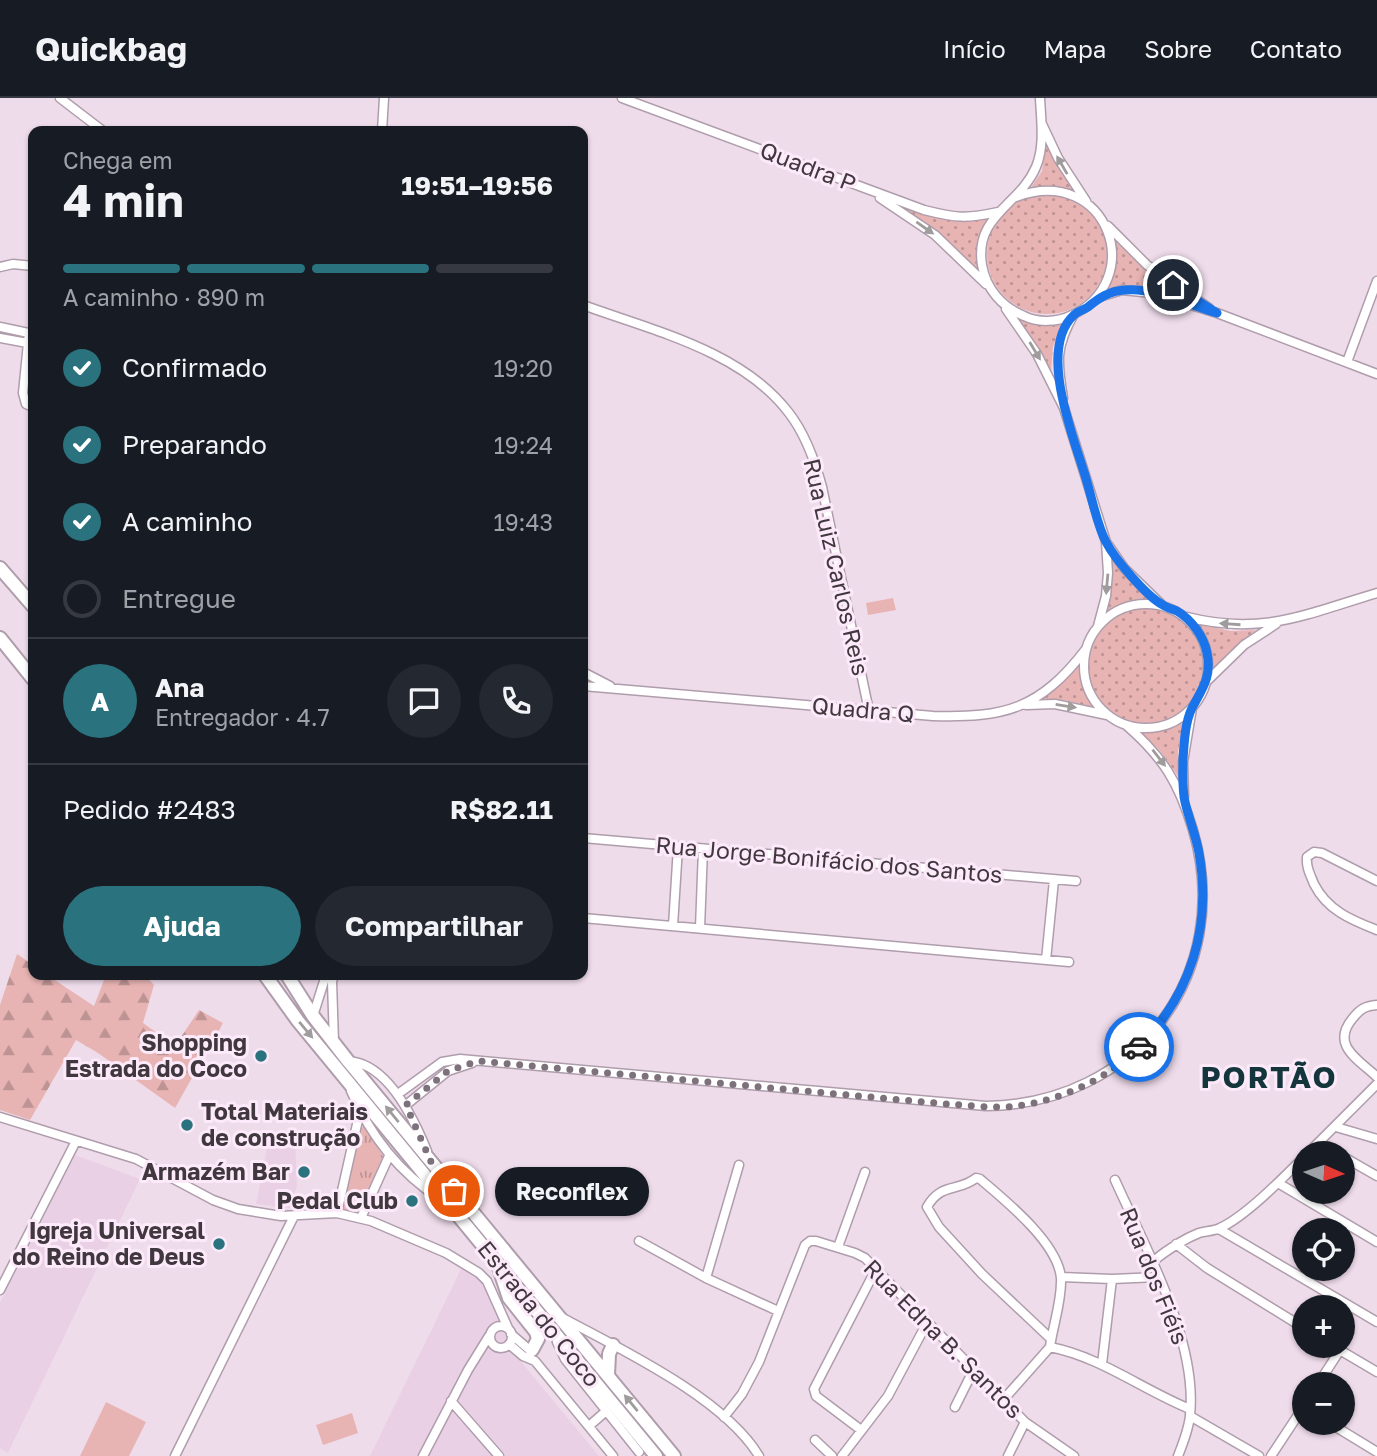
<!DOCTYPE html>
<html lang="pt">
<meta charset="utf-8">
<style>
body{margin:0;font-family:"Golos Text",sans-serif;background:#242831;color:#f1f3f6;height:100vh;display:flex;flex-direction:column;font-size:26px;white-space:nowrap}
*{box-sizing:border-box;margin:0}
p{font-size:23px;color:#9ea1a6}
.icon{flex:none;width:38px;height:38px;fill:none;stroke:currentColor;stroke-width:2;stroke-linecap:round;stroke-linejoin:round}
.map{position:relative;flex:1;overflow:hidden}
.details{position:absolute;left:28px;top:28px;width:560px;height:854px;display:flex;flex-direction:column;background:#171b24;border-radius:14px;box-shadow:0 2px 5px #0004}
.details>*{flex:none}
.needle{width:46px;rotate:93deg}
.controls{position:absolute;left:1292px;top:1043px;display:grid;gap:14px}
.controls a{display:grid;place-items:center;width:63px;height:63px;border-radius:50%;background:#171b24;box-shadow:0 2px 5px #0004;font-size:35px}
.pin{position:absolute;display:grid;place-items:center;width:60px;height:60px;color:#fff;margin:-30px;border:4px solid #fff;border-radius:50%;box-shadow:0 2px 7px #0007}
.courier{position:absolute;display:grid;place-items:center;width:70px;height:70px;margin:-35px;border:5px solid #1a73e8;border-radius:50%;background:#fff;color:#222;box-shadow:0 2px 9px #0007}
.bubble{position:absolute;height:49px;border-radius:24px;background:#171b24;box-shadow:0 2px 5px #0004;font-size:23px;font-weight:700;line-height:49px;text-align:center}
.overview em{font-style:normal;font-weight:700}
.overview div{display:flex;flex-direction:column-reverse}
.overview{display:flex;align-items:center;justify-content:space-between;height:119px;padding:0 35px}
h1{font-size:46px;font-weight:700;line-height:52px}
.bar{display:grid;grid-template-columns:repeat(4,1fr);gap:10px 7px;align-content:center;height:84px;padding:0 35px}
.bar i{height:9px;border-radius:5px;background:#363941}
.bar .on{background:#2a727d}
.bar p{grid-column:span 4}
.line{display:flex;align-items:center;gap:18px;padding:0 35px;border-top:2px solid #363941}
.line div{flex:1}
.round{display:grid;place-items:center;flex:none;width:74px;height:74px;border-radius:37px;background:#242831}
ol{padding:0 35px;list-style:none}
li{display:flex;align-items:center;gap:21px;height:77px}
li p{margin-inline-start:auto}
li .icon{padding:7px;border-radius:50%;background:#2a727d;color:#fff;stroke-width:4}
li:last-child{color:#9ea1a6}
li i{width:38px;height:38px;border:4px solid #363941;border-radius:50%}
.action{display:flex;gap:14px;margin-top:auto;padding:14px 35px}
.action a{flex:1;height:80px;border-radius:42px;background:#2a727d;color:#fff;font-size:28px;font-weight:700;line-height:80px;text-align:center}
.action a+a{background:#242831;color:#f1f3f6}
header{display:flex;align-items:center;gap:42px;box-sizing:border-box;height:98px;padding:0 35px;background:#171b24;border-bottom:2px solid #363941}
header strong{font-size:33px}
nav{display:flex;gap:38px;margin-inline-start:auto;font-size:24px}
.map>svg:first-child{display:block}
</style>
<header>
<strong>Quickbag</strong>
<nav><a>Início</a><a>Mapa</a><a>Sobre</a><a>Contato</a></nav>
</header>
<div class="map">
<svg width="1377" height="1358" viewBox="0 0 1377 1358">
<defs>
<pattern id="grass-dots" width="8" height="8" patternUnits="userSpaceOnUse" patternTransform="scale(1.75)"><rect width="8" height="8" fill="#e8b4b3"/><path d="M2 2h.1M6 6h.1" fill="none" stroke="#bd9393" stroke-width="1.8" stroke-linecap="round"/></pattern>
<pattern id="forest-firs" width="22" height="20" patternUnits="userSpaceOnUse" patternTransform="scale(1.75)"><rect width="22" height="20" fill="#e8b4b3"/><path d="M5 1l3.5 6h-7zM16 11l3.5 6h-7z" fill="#bd9393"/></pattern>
<pattern id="park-tufts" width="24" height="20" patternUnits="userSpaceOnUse" patternTransform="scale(1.75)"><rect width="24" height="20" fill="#e8b4b3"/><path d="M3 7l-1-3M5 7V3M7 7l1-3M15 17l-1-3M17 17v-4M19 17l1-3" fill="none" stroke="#bd9393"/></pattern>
</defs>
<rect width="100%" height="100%" fill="#efdceb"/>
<path fill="#ead0e5" d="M 269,1040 L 295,1041 L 297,1088 L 290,1110 L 256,1106 Z
M 75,1057 L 140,1081 L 8,1355 L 0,1350 L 0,1205 Z
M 462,1169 L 484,1185 L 523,1266 L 599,1358 L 370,1358 Z"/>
<path fill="url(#grass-dots)" d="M 1046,45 L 1075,95 L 1052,89 L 1030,91 L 1042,73 Z
M987 156a60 60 0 1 1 120 0a60 60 0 1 1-120 0Z
M 895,106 L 952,123 L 989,121 L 978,146 L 978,172 L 942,139 Z
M 1115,143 L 1151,176 L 1188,203 L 1138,188 L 1106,191 L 1114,169 Z
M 1019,220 L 1032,224 L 1064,223 L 1053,248 L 1051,275 Z
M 1111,459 L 1130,483 L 1150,500 L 1126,504 L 1106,515 L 1111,480 Z
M1089 568a57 57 0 1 1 114 0a57 57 0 1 1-114 0Z
M 1198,526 L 1231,533 L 1256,532 L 1229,554 L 1213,571 L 1209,546 Z
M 1079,566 L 1083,591 L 1093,609 L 1064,602 L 1038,602 L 1057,588 Z
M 1185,622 L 1178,653 L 1178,678 L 1160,653 L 1141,635 L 1167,631 Z"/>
<path fill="url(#forest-firs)" d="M 17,856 L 33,867 L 33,877 L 47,877 L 94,908 L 106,877 L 145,877 L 154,887 L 143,925 L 175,948 L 199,912 L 223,925 L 175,1010 L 98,955 L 76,942 L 30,1022 L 0,1012 L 0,907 Z"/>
<path fill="url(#park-tufts)" d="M 359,1029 L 365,1029 L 383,1058 L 358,1116 L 340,1112 Z"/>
<path fill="#e8b4b3" d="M 893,500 L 896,512 L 868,517 L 866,505 Z
M 106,1304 L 146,1324 L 129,1358 L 80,1358 Z
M 352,1315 L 358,1335 L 323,1347 L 316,1327 Z"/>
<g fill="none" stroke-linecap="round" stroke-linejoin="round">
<g stroke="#af9dac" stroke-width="11">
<path id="minor" d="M 60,0 L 103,33
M 622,0 L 924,112 C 956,120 966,121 998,114
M 1042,26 L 1058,60 L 1086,103
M 382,33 L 384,0
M 1016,99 C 1108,65 1149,183 1070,218 C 1057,224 1038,225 1024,218 C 1002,209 986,191 982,167 C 974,117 1020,107 1036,69 C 1045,48 1041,22 1040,0
M 880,100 L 935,137 L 986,186
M 1108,128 L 1147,167 L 1209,210
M 0,169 L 13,166 L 33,168
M 1096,200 L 1122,192 L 1152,195 L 1217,215 L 1377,276
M 583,207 C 654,233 742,253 789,315 C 806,337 815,363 822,389 L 869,613
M 1006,211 L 1037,256 L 1064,310 L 1106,444 L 1108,475 L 1106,498 L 1098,528
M 0,229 L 33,236
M 29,235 L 23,295 L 26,306 L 33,309
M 0,240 L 33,246
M 1347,264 L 1377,183
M 1063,300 C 1057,264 1055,249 1074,216
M 1106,444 L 1124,470 L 1162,507
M1084 568a62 62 0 1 1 124 0a62 62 0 1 1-124 0Z
M 1187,519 C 1263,538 1306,516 1377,495
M 583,574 L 610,588
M 1206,584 L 1244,547 L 1276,526
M 583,588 L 933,618 C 1005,620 1040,611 1086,551
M 1026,607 L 1055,606 L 1107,617
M 1184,698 L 1183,664 L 1192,610
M 583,740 L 1076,783
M 1377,783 L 1322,755 L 1314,754 L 1307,759 C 1306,769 1310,776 1314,786 C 1327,812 1351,822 1377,832
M 583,820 L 1069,864
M 673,828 L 678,749
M 700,830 L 703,751
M 1046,862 L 1054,782
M 334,877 L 332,884 L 334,944
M 1377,907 C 1365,908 1360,911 1353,920 C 1330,947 1358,961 1377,979
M 313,918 L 326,877
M 348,963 C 388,965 414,1021 427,1053
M 351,993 C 371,1039 399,1074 441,1102
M 398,996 L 442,964 L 460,961 L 986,1008 C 1135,1006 1235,877 1193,732 C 1179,685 1163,659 1126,627
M 406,1007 L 448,973 L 472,965
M 0,1019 L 136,1061 L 213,1102 L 238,1111 L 281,1118 L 337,1115 L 371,1123 L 446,1155 L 479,1175 L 487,1183 L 508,1230
M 1336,1029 L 1377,1041
M 1320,1045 L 1337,1055
M 1308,1055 L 1377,986
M 1342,1058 L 1377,1078
M 1115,1082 C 1145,1149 1198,1243 1190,1317 C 1189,1331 1183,1345 1178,1358
M 1278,1085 L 1377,1144
M 337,1115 L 360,1013
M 361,1120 L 389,1058
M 1219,1131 L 1377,1224
M 639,1143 L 706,1180 L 778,1213
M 1176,1146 L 1207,1170 L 1304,1230
M 838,1149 L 865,1074
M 1152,1164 C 1167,1152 1181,1142 1199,1135 C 1206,1133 1214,1133 1220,1130 C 1246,1118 1283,1080 1304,1059
M 1061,1179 L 1112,1181 L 1158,1179
M 706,1180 L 739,1067
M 0,1192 L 76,1043
M 563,1220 C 622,1252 724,1300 759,1358
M490 1239a11 11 0 1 1 22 0a11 11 0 1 1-22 0Z
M 511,1236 L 532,1254
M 557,1244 L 565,1261 L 639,1354
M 509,1246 L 523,1258 L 535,1263 L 613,1358
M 1333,1248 L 1377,1274
M 1050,1249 C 1053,1227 1062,1203 1061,1180 C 1058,1145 1006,1103 980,1081 L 976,1080 C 959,1094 941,1084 927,1109 L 939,1129 L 982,1176 L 1051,1241
M 1050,1249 C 1101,1259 1143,1292 1190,1311
M 1102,1266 L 1112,1181
M 1318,1286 L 1340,1252
M 1004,1301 L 1050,1249
M 451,1303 L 499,1358
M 955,1309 L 974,1271
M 1190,1318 L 1259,1358
M 724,1319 L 742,1296 L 759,1264 L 805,1147 L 810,1143 L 816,1143 L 855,1155 L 865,1160 L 1025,1324 L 1074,1358
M 589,1328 L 605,1314
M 1336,1329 L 1377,1354
M 861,1332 L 816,1298 L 814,1291 L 876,1171
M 815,1342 L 832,1358
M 175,1358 L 294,1118
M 423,1358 L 468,1272 L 489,1238
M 842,1358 L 888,1298 L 928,1223
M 1008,1358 L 1025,1324
M 1271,1358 L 1304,1308"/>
</g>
<g stroke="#af9dac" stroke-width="16">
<path id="highway" d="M 0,470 L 33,508
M 0,540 L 33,581
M 265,877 L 298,923 L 656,1358
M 287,877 L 313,918 L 348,963 L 674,1358
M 499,1170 L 509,1200 L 536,1234 L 538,1241 L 532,1252
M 608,1277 L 609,1256 L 613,1247"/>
</g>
<use href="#minor" stroke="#fff" stroke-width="8"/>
<use href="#highway" stroke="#fff" stroke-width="12"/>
</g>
<defs><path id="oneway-solid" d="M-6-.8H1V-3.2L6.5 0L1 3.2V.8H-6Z" transform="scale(1.75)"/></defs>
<g fill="#a09c9e">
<use href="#oneway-solid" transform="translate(1062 67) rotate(-120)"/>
<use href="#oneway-solid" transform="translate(925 130) rotate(35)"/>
<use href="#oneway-solid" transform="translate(1035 253) rotate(59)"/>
<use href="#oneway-solid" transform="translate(1107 486) rotate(95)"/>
<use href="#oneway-solid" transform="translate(1230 526) rotate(-176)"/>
<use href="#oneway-solid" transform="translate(1066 608) rotate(9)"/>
<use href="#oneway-solid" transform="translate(1159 660) rotate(52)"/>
<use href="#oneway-solid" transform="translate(306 932) rotate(50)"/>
<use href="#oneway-solid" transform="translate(392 1016) rotate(-129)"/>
<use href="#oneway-solid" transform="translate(631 1305) rotate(-129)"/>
</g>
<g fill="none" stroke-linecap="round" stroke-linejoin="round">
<path stroke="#7d717b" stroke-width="7" stroke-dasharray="0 12.6" d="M 454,1093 L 432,1066 L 406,1007 L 448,973 L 478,963 L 946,1006 C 969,1007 994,1011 1017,1008 C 1061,1002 1108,981 1139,949"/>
<path stroke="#1a73e8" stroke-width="9" d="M 1139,949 C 1191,896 1212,829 1199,755 C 1196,738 1189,721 1185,704 C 1182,692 1183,675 1183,662 C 1184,646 1185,624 1192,610 C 1202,591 1212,579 1207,555 C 1204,539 1192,522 1177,513 C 1173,511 1167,510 1163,507 C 1146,498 1115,461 1106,444 C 1096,425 1091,395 1084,374 C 1072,335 1038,250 1074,217 C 1077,213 1084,212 1088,209 C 1099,200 1109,193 1125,192 C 1155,189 1189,207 1217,215 L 1173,187"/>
</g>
<g fill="#2a727d" stroke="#fce9f9" stroke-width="2.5">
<circle cx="261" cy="958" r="7"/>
<circle cx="187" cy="1027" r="7"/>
<circle cx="304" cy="1074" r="7"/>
<circle cx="412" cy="1103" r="7"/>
<circle cx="219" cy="1146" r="7"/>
</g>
<g text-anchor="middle" stroke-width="6" stroke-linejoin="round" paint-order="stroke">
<g font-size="23" fill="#40383e" stroke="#fce9f9">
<text transform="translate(808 69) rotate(21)" y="8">Quadra P</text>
<text transform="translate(836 469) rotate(77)" y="8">Rua Luiz Carlos Reis</text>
<text transform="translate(863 612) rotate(5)" y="8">Quadra Q</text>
<text transform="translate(829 762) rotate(5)" y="8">Rua Jorge Bonifácio dos Santos</text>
<text transform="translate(1154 1178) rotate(68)" y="8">Rua dos Fiéis</text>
<text transform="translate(539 1216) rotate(51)" y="8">Estrada do Coco</text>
<text transform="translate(943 1241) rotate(45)" y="8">Rua Edna B. Santos</text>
</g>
<g font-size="23" font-weight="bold" fill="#40383e" stroke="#fce9f9" text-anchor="end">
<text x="247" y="953">Shopping<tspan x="247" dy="26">Estrada do Coco</tspan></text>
<text x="201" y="1022" text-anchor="start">Total Materiais<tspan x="201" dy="26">de construção</tspan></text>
<text x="290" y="1082">Armazém Bar</text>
<text x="398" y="1111">Pedal Club</text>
<text x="205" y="1141">Igreja Universal<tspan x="205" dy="26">do Reino de Deus</tspan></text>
</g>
<g font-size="30" font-weight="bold" letter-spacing="2" fill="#13353b" stroke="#fce9f9">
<text x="1269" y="990">PORTÃO</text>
</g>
</g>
</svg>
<div class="controls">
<a><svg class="needle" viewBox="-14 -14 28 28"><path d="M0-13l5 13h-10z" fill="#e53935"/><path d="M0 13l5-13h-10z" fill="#9ea1a6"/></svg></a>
<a><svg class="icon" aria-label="locate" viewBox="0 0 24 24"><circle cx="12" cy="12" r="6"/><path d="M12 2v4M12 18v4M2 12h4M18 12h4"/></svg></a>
<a>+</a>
<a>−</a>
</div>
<div class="pin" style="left:454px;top:1093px;background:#ea580c"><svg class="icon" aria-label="bag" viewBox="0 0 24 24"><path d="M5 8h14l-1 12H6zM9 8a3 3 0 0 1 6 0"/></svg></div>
<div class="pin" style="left:1173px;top:187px;background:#1f2937"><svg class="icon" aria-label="home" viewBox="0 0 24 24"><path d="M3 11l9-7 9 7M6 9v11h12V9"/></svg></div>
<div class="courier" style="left:1139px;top:949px"><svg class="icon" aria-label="car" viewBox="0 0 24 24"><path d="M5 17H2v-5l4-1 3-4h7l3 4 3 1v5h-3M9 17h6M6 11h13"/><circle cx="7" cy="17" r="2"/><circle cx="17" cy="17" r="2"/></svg></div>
<div class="bubble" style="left:495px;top:1069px;width:154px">Reconflex</div>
<section class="details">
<div class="overview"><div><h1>4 min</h1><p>Chega em</p></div><em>19:51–19:56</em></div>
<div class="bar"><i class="on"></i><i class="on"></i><i class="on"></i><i></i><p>A caminho · 890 m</p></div>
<ol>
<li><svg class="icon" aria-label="check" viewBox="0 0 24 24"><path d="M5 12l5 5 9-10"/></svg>Confirmado<p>19:20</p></li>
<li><svg class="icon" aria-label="check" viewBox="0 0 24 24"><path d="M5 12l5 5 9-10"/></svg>Preparando<p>19:24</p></li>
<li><svg class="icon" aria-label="check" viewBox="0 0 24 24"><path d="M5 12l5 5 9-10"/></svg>A caminho<p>19:43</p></li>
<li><i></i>Entregue</li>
</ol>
<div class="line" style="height:126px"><b class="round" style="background:#2a727d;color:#fff">A</b><div><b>Ana</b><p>Entregador · 4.7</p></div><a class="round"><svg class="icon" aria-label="chat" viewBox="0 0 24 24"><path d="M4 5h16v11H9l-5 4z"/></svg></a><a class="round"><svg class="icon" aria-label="phone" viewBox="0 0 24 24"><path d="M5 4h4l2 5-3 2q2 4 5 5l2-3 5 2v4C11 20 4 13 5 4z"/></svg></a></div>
<div class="line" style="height:91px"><div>Pedido #2483</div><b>R$82.11</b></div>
<div class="action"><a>Ajuda</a><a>Compartilhar</a></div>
</section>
</div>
